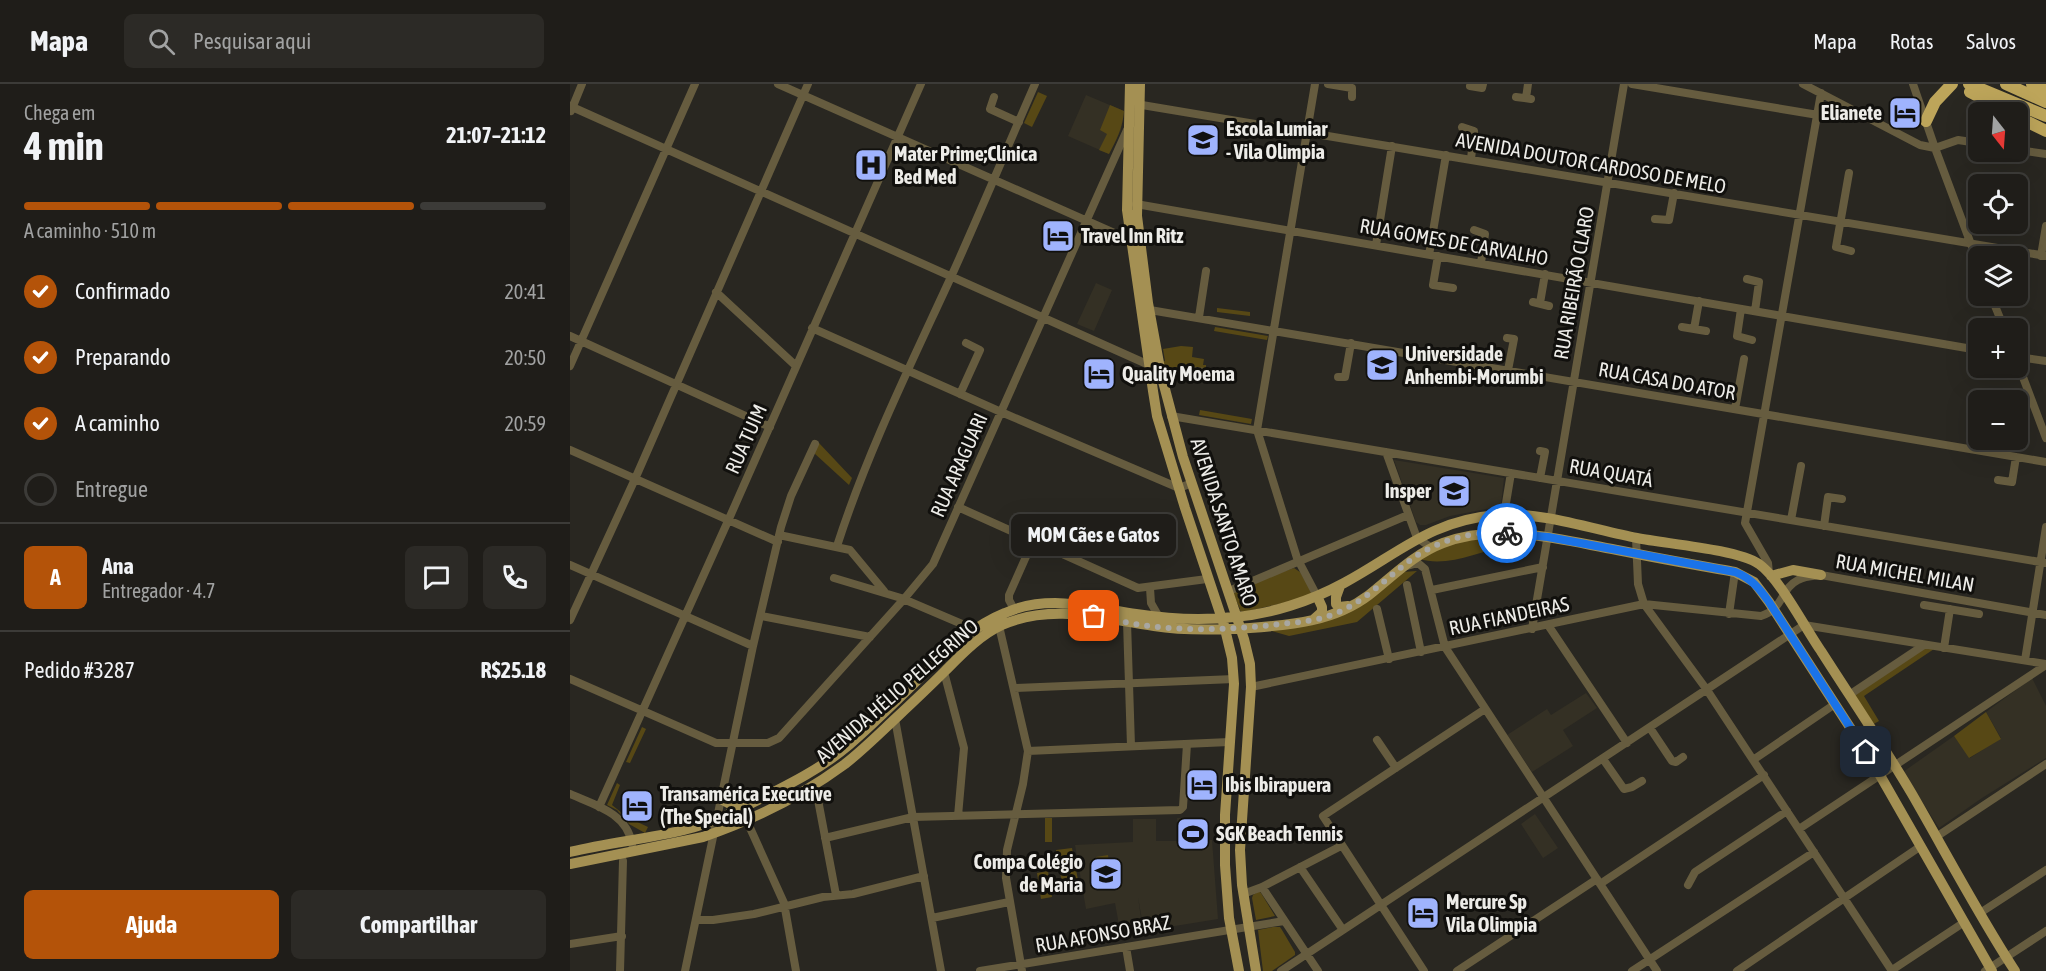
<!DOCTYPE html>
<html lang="pt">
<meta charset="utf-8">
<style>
body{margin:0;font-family:"Asap Condensed",sans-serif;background:#2c2a26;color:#f1f3f6;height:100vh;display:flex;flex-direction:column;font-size:22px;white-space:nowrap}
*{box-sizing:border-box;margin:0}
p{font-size:20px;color:#a1a2a2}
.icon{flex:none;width:33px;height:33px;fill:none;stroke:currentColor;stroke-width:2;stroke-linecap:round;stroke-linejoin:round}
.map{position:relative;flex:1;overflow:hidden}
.details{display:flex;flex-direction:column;background:#1f1d19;width:570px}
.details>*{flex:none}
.needle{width:39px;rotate:163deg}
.buttons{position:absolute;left:1398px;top:18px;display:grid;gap:12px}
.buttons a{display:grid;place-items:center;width:60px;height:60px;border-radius:9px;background:#1f1d19;box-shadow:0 6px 24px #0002,0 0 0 2px #3c3b38;font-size:30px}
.pin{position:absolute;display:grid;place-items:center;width:51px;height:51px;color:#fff;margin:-26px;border-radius:12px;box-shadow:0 3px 9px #0006}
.courier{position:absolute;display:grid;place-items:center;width:60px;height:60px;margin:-30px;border:4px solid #1a73e8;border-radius:50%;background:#fff;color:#222;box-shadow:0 2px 8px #0007}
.bubble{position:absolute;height:42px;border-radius:9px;background:#1f1d19;box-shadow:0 6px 24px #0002,0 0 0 2px #3c3b38;font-size:20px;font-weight:700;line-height:42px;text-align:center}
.headline em{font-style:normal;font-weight:700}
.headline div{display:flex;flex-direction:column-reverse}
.headline{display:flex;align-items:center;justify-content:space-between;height:102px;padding:0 24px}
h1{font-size:39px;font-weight:700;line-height:45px}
.bar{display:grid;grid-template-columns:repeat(4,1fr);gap:9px 6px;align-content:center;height:72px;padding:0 24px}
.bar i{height:8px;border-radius:4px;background:#3c3b38}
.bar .active{background:#b45309}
.bar p{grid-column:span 4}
.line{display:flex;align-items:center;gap:15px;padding:0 24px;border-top:2px solid #3c3b38}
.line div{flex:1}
.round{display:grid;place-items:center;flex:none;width:63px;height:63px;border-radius:9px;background:#2c2a26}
ol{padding:0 24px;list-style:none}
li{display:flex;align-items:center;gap:18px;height:66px}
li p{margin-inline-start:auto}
li .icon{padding:6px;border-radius:50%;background:#b45309;color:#fff;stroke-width:4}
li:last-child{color:#a1a2a2}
li i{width:33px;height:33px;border:3px solid #3c3b38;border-radius:50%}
.button{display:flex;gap:12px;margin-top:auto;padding:12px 24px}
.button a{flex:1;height:69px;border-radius:9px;background:#b45309;color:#fff;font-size:24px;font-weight:700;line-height:69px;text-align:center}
.button a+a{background:#2c2a26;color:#f1f3f6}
header{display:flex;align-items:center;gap:36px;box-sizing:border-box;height:84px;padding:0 30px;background:#1f1d19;border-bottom:2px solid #3c3b38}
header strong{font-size:28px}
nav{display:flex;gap:33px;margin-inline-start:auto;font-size:21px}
.search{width:420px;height:54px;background:#2c2a26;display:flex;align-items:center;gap:15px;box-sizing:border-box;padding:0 21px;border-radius:9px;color:#a1a2a2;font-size:22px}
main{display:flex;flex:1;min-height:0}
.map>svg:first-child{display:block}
</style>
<header>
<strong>Mapa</strong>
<div class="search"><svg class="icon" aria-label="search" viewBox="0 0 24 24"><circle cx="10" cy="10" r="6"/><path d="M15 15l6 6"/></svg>Pesquisar aqui</div>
<nav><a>Mapa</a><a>Rotas</a><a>Salvos</a></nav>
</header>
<main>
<section class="details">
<div class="headline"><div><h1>4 min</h1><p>Chega em</p></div><em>21:07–21:12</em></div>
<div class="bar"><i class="active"></i><i class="active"></i><i class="active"></i><i></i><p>A caminho · 510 m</p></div>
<ol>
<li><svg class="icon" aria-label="check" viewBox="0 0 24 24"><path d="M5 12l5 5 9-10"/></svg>Confirmado<p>20:41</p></li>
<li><svg class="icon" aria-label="check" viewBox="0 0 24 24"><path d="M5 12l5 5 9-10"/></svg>Preparando<p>20:50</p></li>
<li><svg class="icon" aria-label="check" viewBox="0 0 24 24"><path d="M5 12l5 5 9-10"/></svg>A caminho<p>20:59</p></li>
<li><i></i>Entregue</li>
</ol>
<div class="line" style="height:108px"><b class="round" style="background:#b45309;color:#fff">A</b><div><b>Ana</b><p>Entregador · 4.7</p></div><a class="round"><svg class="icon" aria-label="chat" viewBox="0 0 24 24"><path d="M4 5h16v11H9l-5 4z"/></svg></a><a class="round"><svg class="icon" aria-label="phone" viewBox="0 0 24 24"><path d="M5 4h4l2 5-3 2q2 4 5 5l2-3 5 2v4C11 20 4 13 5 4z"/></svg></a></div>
<div class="line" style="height:78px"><div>Pedido #3287</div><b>R$25.18</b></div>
<div class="button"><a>Ajuda</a><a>Compartilhar</a></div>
</section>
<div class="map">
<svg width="1476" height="887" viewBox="0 0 1476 887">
<rect width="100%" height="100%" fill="#292721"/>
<path fill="#343024" d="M 516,11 L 554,27 L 551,46 L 539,70 L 498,52 Z
M 526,199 L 542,206 L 524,247 L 507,240 Z
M 824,376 L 934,394 L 931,420 L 927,423 L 880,432 L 856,441 L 850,441 L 846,438 Z
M 1462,594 L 1476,622 L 1476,674 L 1412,714 L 1369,744 L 1333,688 L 1384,652 L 1400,674 L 1431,654 L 1416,628 Z
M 1016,609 L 1027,624 L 993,646 L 1003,662 L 962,688 L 937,651 L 977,625 L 981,631 Z
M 965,730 L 988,764 L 973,774 L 951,740 Z
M 607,734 L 614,734 L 614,755 L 642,756 L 648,835 L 574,847 L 568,813 L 573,849 L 551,852 L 545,819 L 516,825 L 505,761 L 563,758 L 563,735 L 586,735 L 586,757 L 608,757 Z"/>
<path fill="#574815" d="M 468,8 L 477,12 L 462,43 L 454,39 Z
M 540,21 L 554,27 C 553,43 546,57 539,70 L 529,66 L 537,50 L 530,46 Z
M 647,224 L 680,228 L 680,232 L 647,228 Z
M 645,243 L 698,252 L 697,256 L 644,247 Z
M 611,262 L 623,263 L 622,273 L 634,275 L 633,281 L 636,281 L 636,285 L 594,288 L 592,278 L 595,277 L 593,265 Z
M 630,326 L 682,335 L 681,340 L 629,331 Z
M 249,359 L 282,394 L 279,401 L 244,369 Z
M 937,451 L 936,460 C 910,469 877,483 849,475 C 877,458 904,454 937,451 Z
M 724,484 L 730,488 L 743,509 L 734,514 L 674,528 L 668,526 L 670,525 L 663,510 L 666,504 Z
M 847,487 L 787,538 L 719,552 L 698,546 L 747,540 L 832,488 Z
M 1354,563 L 1364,565 L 1294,612 L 1309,637 L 1302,641 L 1283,612 Z
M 1416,628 L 1431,655 L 1399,674 L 1384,652 Z
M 72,643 L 76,645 L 60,679 L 56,678 Z
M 47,699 L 50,701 L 42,721 L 57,733 L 78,743 L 75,749 L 59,740 L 47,726 L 37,721 Z
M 475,734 L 482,734 L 482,758 L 475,758 Z
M 616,746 L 631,746 L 632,755 L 615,755 Z
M 502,764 L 508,796 L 492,799 L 486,766 Z
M 538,771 L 541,794 L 530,796 L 526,773 Z
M 478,787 L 482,813 L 471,815 L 467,789 Z
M 689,807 L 691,809 L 705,832 L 686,836 L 682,814 L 683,811 Z
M 703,843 L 710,843 L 712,846 L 725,868 L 725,871 L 702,887 L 693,887 L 688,846 Z"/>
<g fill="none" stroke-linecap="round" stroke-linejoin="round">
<path stroke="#665c3f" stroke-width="8" d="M 208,0 L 560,156 L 566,155
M 745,0 L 687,346 L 727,474 L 747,512
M 758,0 L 782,4 L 782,13
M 1062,0 L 1248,31
M 1233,0 L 1350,61 L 1365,64
M 1343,0 L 1365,64 L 1408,179
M 900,2 L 912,4 L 913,0
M 424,13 L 420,25 L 449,38
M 946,13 L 961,15
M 956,14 L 958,0
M 566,20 L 1476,172
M 0,22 L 579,281
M 1,27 L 12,0
M 892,43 L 904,47 L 901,75
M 1365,64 L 1388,56 L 1408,59
M 1448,66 L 1476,70
M 1279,89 L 1266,163 L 1281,167
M 566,120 L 1408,266
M 1085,135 L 1099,136 L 1104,109
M 904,146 L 915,150 L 911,179
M 806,161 L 822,62
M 859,171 L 876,71
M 868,172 L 863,201 L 883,204
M 1471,172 L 1476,142
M 1177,195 L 1189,198 L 1185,227
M 146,208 L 226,282
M 1421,212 L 1434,244
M 963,218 L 979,222
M 970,219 L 975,190
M 574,225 L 1476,378
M 1171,225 L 1167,252 L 1182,256
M 629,233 L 636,187
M 1112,243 L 1136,247
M 242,244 L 431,328 L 609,404 L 622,399
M 1124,245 L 1129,217
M 0,252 L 200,343
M 937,254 L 944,255 L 938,286
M 1448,273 L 1476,277
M 1448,280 L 1476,354
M 0,282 L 125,0
M 591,290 L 619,286 L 634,288
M 768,293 L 775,293 L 781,259
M 390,310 L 410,266 L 396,259
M 1165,325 L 1174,275
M 601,332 L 1476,479
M 0,366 L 208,458
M 970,367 L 975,368 L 970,394
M 816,368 L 847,454 L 862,464
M 1428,396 L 1442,398 L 1446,373
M 388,423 L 568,504 L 637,495
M 934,431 L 941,389
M 1221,436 L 1231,382
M 1254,442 L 1258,413 L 1272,415
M 209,451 L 280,466 L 314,507
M 1066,454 L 1068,500 L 1074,520 L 1137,606 L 1322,887
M 267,462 C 297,369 340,282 381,193 C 410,129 437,64 465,0
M 0,481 L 183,562
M 837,482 L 848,479 L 855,485 L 875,563 L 1087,887
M 1199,489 L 1198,479 L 1175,439 L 1251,9
M 264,494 L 331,514 L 392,540
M 837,501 L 851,568
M 580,504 L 581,519 L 589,533
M 862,506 L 973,483
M 659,507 L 838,431
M 1354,521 L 1409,530
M 444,525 L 439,516 L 439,511 L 463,457
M 807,525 L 819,575
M 1159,530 L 1165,488
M 191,532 L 300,553
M 0,536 L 65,395 L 238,0
M 557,538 L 561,662
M 978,541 L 1057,659
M 429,542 L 458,667 L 453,700 L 437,766 L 436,794 L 452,887
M 962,545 L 1054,0
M 1374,564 L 1380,525
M 1455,576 L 1476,443
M 374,588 L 394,664 L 388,732
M 0,595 L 146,659 L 198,659 L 209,654 L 334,515 L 363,480 L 557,46
M 681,603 L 1074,520 L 1191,532 C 1214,525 1210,505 1228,496 C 1235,492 1243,492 1251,491 L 1476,531
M 444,604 L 664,595
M 1279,611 L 1354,561
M 325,635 L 371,887
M 1080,644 L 1102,677 L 1106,678 L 1113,673
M 807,656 L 826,684
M 458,667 L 659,658
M 1033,675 L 1054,705 L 1062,703 L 1072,697
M 1183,676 L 1265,620
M 245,700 L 266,811
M 0,710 C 25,721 57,729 62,760
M 29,723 L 158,437 L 351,0
M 176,735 L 214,819 L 226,887
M 1229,745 L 1476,581
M 1366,753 L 1476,680
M 255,754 L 343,733 L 610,726 L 613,723 L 617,660
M 730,783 L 773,846
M 1030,800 L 1194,691
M 1118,801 L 1125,788 L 1217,727
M 692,803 L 748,887
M 673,810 L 692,803 L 771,762
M 1410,829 L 1476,786
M 362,834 L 439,818
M 126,836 L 143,836 L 184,830 L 253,813 L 283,810 L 354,792
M 0,860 L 52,852
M 556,863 L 560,887
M 1322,886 L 1393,839
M 50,887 L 53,777
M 115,887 L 183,562 L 211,443 L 221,412 L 245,360
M 410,887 L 714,837
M 711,887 L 1234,541 L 1476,580
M 854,887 L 753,732 L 915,625
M 887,887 L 1027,795
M 1062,887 L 1244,768
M 1167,887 L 1351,762
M 1415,887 L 1476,847"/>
<path stroke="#a49053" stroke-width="10" d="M 560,0 L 557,126 L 583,307 L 587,332 L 615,424 L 654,541 L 662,574 L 664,600 L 655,731 L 655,781 L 659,834 L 669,887
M 570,0 L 567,132 L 578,219 L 591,290 L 613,373 L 674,555 L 680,580 L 681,603 L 670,766 L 672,801 L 686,887
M 1201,492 L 1223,486 L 1251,491
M 770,502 L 766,513 L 766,520 L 769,523 L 778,522
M 743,536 L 752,528 L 752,523 L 747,512
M 151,715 L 162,721 L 173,723
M 0,768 C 38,759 76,755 114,746 C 140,740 164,728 188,716 C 220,700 252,684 279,661 C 306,638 331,612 357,587 C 381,564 403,542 435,529 C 478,510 522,523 566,530 C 599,535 631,537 664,533 C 701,530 741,517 774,499 C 828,470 861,436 927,431 C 969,427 1025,446 1067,454 C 1097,460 1166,465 1189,480 C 1210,495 1235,544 1251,567 C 1281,614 1313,661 1342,710 C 1376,769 1408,830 1445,887
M 0,780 L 133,753 C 183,736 233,711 275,680 C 293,666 309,650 326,634 C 342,619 359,603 375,587 C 392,570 410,551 432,541 C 483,519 532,535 584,542 C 615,547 648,546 680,544 C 722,541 765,537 799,511 C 823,492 844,470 873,459 C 929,438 991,456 1047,466 C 1086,474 1126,481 1165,488 L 1184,498 L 1199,518 L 1303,679 L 1422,887"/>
<path stroke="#bda55a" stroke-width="12" d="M 1399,0 L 1476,32
M 1436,0 L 1476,18
M 1462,0 L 1476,6
M 1400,8 L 1439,28
M 1448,33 L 1476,47
M 1356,37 L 1365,18 L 1382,0"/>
</g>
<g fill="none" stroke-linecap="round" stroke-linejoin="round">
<path stroke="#a8a7a2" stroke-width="6" stroke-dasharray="0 10.8" d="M 524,532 C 545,536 566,541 587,543 C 628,547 670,545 710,540 C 729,538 747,537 764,530 C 795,518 816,494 842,475 C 868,456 905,446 937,449"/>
<path stroke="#1a73e8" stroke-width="8" d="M 937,449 L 978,453 L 1165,488 C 1181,494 1189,504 1199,518 L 1296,668"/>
</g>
<defs>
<g id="hotel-square" transform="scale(1.725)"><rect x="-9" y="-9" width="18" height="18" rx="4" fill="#9fb3fd" stroke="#11100d"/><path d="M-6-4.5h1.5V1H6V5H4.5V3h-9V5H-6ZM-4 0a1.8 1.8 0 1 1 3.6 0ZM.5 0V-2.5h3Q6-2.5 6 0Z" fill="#111"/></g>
<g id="school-square" transform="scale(1.725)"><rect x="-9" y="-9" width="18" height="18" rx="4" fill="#9fb3fd" stroke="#11100d"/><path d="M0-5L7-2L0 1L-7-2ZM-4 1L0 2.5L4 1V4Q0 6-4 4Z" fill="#111"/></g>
<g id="hospital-square" transform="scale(1.725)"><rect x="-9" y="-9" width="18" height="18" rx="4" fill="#9fb3fd" stroke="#11100d"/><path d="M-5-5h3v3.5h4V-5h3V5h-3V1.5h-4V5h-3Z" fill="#111"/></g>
<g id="university-square" transform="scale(1.725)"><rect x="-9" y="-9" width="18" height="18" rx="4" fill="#9fb3fd" stroke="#11100d"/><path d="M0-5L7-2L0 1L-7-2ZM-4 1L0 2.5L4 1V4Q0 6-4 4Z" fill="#111"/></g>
<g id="stadium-square" transform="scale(1.725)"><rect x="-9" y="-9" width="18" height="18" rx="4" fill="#9fb3fd" stroke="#11100d"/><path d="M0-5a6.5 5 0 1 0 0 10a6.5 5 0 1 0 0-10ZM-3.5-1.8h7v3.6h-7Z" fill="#111"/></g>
</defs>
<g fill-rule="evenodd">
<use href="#hotel-square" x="1335" y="29"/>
<use href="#school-square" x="633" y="56"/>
<use href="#hospital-square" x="301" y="81"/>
<use href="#hotel-square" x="488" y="152"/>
<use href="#university-square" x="812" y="281"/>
<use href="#hotel-square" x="529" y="290"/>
<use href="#university-square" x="884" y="407"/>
<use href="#hotel-square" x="632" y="701"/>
<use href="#hotel-square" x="67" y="722"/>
<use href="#stadium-square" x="623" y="750"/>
<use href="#school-square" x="536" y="790"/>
<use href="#hotel-square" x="853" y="829"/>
</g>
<g text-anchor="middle" stroke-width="6" stroke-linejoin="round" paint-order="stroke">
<g font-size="20" font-weight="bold" fill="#edece8" stroke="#11100d" text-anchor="start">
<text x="1312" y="36" text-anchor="end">Elianete</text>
<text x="656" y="52">Escola Lumiar<tspan x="656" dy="23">- Vila Olimpia</tspan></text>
<text x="324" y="77">Mater Prime;Clínica<tspan x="324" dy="23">Bed Med</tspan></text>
<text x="511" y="159">Travel Inn Ritz</text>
<text x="835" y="277">Universidade<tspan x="835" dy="23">Anhembi-Morumbi</tspan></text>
<text x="552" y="297">Quality Moema</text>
<text x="861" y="414" text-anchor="end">Insper</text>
<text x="655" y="708">Ibis Ibirapuera</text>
<text x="90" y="717">Transamérica Executive<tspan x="90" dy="23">(The Special)</tspan></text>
<text x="646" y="757">SGK Beach Tennis</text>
<text x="513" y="785" text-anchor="end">Compa Colégio<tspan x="513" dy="23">de Maria</tspan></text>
<text x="876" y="825">Mercure Sp<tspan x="876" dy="23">Vila Olimpia</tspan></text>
</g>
<g font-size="20" fill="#edece8" stroke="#11100d">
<text transform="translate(1021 79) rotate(10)" y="7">AVENIDA DOUTOR CARDOSO DE MELO</text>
<text transform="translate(884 158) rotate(10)" y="7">RUA GOMES DE CARVALHO</text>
<text transform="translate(1004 199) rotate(-80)" y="7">RUA RIBEIRÃO CLARO</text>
<text transform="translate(1097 297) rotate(10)" y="7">RUA CASA DO ATOR</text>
<text transform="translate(176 355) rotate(-66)" y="7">RUA TUIM</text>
<text transform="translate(389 381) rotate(-66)" y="7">RUA ARAGUARI</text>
<text transform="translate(1041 389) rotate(10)" y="7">RUA QUATÁ</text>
<text transform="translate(654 438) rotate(72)" y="7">AVENIDA SANTO AMARO</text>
<text transform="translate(1335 489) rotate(10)" y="7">RUA MICHEL MILAN</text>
<text transform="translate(939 532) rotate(-12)" y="7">RUA FIANDEIRAS</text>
<text transform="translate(327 607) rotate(-41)" y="7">AVENIDA HÉLIO PELLEGRINO</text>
<text transform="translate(533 850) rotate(-10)" y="7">RUA AFONSO BRAZ</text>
</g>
</g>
</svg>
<div class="buttons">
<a><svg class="needle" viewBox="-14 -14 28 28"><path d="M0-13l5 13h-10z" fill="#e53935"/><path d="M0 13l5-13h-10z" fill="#a1a2a2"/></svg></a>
<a><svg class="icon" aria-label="locate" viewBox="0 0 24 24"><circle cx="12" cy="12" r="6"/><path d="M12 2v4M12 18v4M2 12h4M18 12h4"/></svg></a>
<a><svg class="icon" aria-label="layers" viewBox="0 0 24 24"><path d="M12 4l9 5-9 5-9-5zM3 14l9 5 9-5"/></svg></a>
<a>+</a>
<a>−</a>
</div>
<div class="pin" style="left:524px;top:532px;background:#ea580c"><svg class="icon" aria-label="bag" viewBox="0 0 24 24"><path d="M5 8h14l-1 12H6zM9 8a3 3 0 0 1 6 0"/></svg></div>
<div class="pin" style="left:1296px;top:668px;background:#1f2937"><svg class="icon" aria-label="home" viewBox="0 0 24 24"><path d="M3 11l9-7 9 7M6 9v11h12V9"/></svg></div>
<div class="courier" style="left:937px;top:449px"><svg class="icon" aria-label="bike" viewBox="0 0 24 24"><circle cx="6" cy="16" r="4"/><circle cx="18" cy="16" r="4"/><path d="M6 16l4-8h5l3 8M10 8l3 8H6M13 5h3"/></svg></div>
<div class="bubble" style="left:441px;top:430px;width:165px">MOM Cães e Gatos</div>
</div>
</main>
